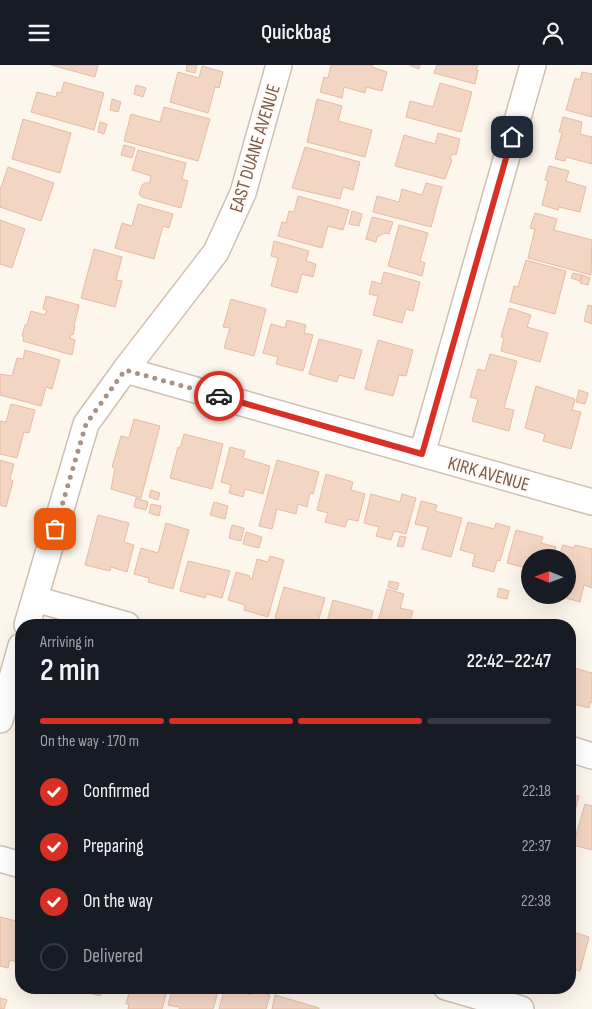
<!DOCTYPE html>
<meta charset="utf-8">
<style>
body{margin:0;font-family:"Sofia Sans Condensed",sans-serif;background:#242831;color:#f1f3f6;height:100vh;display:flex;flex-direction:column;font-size:19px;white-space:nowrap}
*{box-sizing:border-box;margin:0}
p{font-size:16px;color:#9ea1a6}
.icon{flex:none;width:28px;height:28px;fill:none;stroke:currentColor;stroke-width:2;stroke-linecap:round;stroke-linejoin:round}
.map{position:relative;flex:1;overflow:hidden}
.side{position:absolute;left:15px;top:554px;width:561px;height:375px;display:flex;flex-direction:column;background:#171b24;border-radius:20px;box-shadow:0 5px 20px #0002}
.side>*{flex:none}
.needle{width:32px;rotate:271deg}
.controls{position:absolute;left:521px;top:484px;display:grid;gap:10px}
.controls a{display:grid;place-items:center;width:55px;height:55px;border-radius:50%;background:#171b24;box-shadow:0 5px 20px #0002;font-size:25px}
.pin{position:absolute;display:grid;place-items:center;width:42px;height:42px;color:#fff;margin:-21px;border-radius:10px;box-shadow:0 2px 8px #0006}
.courier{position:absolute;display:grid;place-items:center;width:50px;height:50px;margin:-25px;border:4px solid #d93025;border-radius:50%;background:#fff;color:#222;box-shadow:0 1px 6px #0007}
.summary em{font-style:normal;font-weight:600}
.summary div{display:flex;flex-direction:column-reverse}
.summary{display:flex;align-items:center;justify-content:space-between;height:85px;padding:0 25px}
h1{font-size:32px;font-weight:600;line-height:38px}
.bar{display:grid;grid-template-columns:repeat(4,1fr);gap:8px 5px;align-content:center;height:60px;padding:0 25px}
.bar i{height:6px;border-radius:4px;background:#363941}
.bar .on{background:#d93025}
.bar p{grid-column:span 4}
ol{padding:0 25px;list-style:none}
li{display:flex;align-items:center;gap:15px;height:55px}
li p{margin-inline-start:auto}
li .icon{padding:5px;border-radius:50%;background:#d93025;color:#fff;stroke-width:4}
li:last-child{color:#9ea1a6}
li i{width:28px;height:28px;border:2px solid #363941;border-radius:50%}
header{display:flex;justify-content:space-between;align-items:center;height:65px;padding:0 25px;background:#171b24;font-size:22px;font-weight:600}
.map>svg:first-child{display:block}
</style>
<header><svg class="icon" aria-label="menu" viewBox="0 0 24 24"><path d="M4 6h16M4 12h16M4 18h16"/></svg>Quickbag<svg class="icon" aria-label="person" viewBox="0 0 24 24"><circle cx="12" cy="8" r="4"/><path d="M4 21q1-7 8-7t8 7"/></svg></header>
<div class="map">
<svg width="592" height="944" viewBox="0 0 592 944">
<rect width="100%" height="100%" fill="#fdf6ec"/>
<path fill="#f3d5c3" stroke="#e6bba3" d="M 51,0 L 98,0 L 95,12 Z
M 187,0 L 197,0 L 195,8 L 186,6 Z
M 331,0 L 373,0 L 372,2 L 387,7 L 382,26 L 366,22 L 365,28 L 344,22 L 342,33 L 320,27 L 324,12 L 328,13 Z
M 409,0 L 420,0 L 419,4 Z
M 437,0 L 478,0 L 476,5 L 478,5 L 475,19 L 434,8 Z
M 202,1 L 223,7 L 219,23 L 215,22 L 208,48 L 170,37 L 178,7 L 199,13 Z
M 582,7 L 592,9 L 592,52 L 566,45 L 575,13 L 580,15 Z
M 64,17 L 104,28 L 94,65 L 31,47 L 37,27 L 56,32 L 57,27 L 61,28 Z
M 440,18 L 472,27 L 461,67 L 406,52 L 410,36 L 433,42 Z
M 136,20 L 146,23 L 143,32 L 134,29 Z
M 112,34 L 121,37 L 118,47 L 110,45 Z
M 317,34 L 342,41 L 338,56 L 372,65 L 365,92 L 307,77 Z
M 164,42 L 210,54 L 198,96 L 124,76 L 131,49 L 160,57 Z
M 563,52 L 582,57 L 580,69 L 592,72 L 592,99 L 566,92 L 565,96 L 555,94 L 562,68 L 559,67 Z
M 23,54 L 71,68 L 60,108 L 12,94 Z
M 100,57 L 107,59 L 104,69 L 98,67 Z
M 438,68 L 460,74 L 456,90 L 452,89 L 450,94 L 452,95 L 445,114 L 395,101 L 404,70 L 435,79 Z
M 124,80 L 135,83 L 132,93 L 121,90 Z
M 305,82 L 360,97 L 353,125 L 343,122 L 340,134 L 292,123 Z
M 138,85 L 186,98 L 182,114 L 188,116 L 181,143 L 142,132 L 139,129 L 142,120 L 146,117 L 149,119 L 151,111 L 132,105 Z
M 549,101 L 569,106 L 566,116 L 586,122 L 580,147 L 559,142 L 558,145 L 542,140 L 548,116 L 545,115 Z
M 8,102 L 54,118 L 41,156 L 0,142 L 0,125 Z
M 426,118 L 442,122 L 431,162 L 373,147 L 377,131 L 399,137 L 402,124 L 422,130 Z
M 298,131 L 349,145 L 343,165 L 328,161 L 322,183 L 278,171 L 282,157 L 286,158 L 289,146 L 294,147 Z
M 138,139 L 173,149 L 169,163 L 163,161 L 154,194 L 115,183 L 122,158 L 132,161 Z
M 352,146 L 362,149 L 359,161 L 349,159 Z
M 535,148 L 557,154 L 554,165 L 592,175 L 591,210 L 528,193 L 535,164 L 530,163 Z
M 372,152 L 393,157 L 389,169 L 385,168 L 377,172 L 376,177 L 366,174 Z
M 0,155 L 25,164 L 12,203 L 0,199 Z
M 399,160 L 428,168 L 420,196 L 425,198 L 422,211 L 388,201 Z
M 274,176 L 309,186 L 306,196 L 316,199 L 313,212 L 302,209 L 297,228 L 271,221 L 278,193 L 271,191 Z
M 94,184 L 122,192 L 116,215 L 122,216 L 115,242 L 81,233 Z
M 526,195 L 566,206 L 555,249 L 510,237 L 514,221 L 518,222 Z
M 384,207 L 420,217 L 413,246 L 406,244 L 402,258 L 373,250 L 378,231 L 369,229 L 372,216 L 381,219 Z
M 573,208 L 582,210 L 580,216 L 571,213 Z
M 582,210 L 590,213 L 588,220 L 580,218 Z
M 46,231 L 79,240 L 74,261 L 75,261 L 73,270 L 71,269 L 70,273 L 75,275 L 72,290 L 23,276 L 24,271 L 22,271 L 25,260 L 27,260 L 31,246 L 45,250 L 47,245 L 43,244 Z
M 231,234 L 266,244 L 254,291 L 224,283 L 230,263 L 223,262 Z
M 588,240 L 592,241 L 592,259 L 584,256 Z
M 509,243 L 531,250 L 527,262 L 548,268 L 540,297 L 501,286 L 504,273 L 501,272 Z
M 287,255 L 306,260 L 304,268 L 313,270 L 303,306 L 276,299 L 278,292 L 263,288 L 271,259 L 285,263 Z
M 319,274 L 362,285 L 354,314 L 339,310 L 337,317 L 309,309 Z
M 378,275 L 413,285 L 406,311 L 399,310 L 393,331 L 365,324 Z
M 25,285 L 60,295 L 52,324 L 46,322 L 41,341 L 0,330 L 0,309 L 12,311 L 17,293 L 23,294 Z
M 490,289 L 517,296 L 504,343 L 514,345 L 509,366 L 472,356 L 478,334 L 470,332 L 478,304 L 485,306 Z
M 536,321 L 575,334 L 572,345 L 581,347 L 571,384 L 543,376 L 545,369 L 525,363 Z
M 579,325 L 588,328 L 585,339 L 576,337 Z
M 11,339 L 35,345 L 29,368 L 24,367 L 17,393 L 0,389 L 0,356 L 6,357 Z
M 134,354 L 160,361 L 141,433 L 111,424 L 115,403 L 112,402 L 121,371 L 129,373 Z
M 184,369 L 223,379 L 212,424 L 170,413 L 178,382 L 180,383 Z
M 230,382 L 245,386 L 243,393 L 270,401 L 263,429 L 245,424 L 243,432 L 229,428 L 231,420 L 221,417 Z
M 0,395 L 14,399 L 10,414 L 13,416 L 6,442 L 0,440 Z
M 277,395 L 319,407 L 313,429 L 310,428 L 307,442 L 298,439 L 296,449 L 277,444 L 272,464 L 259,461 Z
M 326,409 L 353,417 L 351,425 L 365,429 L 358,456 L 348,454 L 345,462 L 325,457 L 328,448 L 317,445 Z
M 151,425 L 160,428 L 158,435 L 149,432 Z
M 371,429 L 400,437 L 402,429 L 416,433 L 406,469 L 394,466 L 391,475 L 376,471 L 379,462 L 364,458 Z
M 136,433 L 148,437 L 146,445 L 134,442 Z
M 421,436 L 437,440 L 435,446 L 462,453 L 451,492 L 422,484 L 428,462 L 415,459 Z
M 214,437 L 228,441 L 225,454 L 210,450 Z
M 151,439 L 161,441 L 159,451 L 149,448 Z
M 98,450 L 129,458 L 124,477 L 134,480 L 127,507 L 111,502 L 110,506 L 85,500 Z
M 468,457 L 494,464 L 496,458 L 510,462 L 500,496 L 497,495 L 494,507 L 472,501 L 475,489 L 460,485 Z
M 166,458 L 189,465 L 173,524 L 148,517 L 149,513 L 134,509 L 141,483 L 158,488 Z
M 232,460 L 244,463 L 241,476 L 229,473 Z
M 516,465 L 543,472 L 541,478 L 556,482 L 553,492 L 530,492 L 530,504 L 507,498 Z
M 246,467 L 262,472 L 259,483 L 243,479 Z
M 400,471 L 406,472 L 403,482 L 397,481 Z
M 563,480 L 574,483 L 575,480 L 592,484 L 592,523 L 584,520 L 580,537 L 556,530 L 568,530 L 568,492 L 559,492 Z
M 270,491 L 284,495 L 268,552 L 244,545 L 245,540 L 228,535 L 236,507 L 250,511 L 249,513 L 252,514 L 257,494 L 268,497 Z
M 188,496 L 230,506 L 222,533 L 207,529 L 205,533 L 180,526 Z
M 389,516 L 399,518 L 397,525 L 388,522 Z
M 284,522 L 325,533 L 317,560 L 302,557 L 301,560 L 299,560 L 275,553 Z
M 499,523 L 509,526 L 507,534 L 497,532 Z
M 387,524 L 404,529 L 400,543 L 413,546 L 410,556 L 420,560 L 377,560 Z
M 333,535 L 373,546 L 369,560 L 326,560 Z
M 571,602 L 592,608 L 592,638 L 590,637 L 589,643 L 570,638 Z
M 21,722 L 21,744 L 16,743 Z
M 570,729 L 579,731 L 570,764 Z
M 585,739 L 592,741 L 592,785 L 573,780 Z
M 0,852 L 21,857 L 21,892 L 20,898 L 10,895 L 8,903 L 0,901 Z
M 570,866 L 589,872 L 580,906 L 570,903 Z
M 84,922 L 103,922 L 100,931 L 83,926 Z
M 121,922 L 168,922 L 162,944 L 128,944 L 129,939 L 126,939 L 129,928 L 121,925 Z
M 173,922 L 217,922 L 219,923 L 213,944 L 179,944 L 179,942 L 168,940 Z
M 225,922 L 246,924 L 244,928 L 252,930 L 253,926 L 270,930 L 266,944 L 219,944 Z
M 275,930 L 319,943 L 319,944 L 272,944 Z
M 0,933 L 7,935 L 4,944 L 0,944 Z"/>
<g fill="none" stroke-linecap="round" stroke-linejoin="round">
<g stroke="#d1beb0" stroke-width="28">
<path id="minor" d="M 125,305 L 592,437
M 422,389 L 533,0
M 35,534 L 127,560
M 27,560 L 86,359 L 125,305 L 216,187 L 243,128 L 279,0
M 0,655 L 21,581
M 570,684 L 592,691
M 0,794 L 21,800
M 446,922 L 521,944"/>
</g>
<use href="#minor" stroke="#fff" stroke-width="25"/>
</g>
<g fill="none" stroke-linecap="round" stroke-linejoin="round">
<path stroke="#a89285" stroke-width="5" stroke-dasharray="0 9" d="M 55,464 L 86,359 L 125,305 L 219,331"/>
<path stroke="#d93025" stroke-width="6" d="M 219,331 L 422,389 L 512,72"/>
</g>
<g text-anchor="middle" stroke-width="4" stroke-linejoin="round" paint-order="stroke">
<g font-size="19" fill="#7a5c4d" stroke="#fffaf3">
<text transform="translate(254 83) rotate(-73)" y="7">EAST DUANE AVENUE</text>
<text transform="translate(489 408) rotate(16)" y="7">KIRK AVENUE</text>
</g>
</g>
</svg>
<div class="controls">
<a><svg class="needle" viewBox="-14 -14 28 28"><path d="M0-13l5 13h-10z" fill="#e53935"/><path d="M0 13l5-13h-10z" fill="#9ea1a6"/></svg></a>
</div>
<div class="pin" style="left:55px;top:464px;background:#ea580c"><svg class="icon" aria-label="bag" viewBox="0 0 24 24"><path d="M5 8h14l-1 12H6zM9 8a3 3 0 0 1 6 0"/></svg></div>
<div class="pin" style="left:512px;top:72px;background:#1f2937"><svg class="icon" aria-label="home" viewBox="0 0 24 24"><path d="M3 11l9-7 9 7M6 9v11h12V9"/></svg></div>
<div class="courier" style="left:219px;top:331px"><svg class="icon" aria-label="car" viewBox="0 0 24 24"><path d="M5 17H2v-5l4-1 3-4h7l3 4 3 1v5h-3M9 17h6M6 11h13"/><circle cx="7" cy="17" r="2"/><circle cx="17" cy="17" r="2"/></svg></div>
<section class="side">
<div class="summary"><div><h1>2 min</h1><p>Arriving in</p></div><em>22:42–22:47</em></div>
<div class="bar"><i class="on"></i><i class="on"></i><i class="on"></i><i></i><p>On the way · 170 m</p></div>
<ol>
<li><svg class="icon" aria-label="check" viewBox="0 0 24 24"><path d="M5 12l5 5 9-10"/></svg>Confirmed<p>22:18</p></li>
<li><svg class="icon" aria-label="check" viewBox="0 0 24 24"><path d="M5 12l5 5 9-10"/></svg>Preparing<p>22:37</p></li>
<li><svg class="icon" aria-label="check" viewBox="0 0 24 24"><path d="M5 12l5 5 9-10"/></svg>On the way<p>22:38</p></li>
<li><i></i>Delivered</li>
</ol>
</section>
</div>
